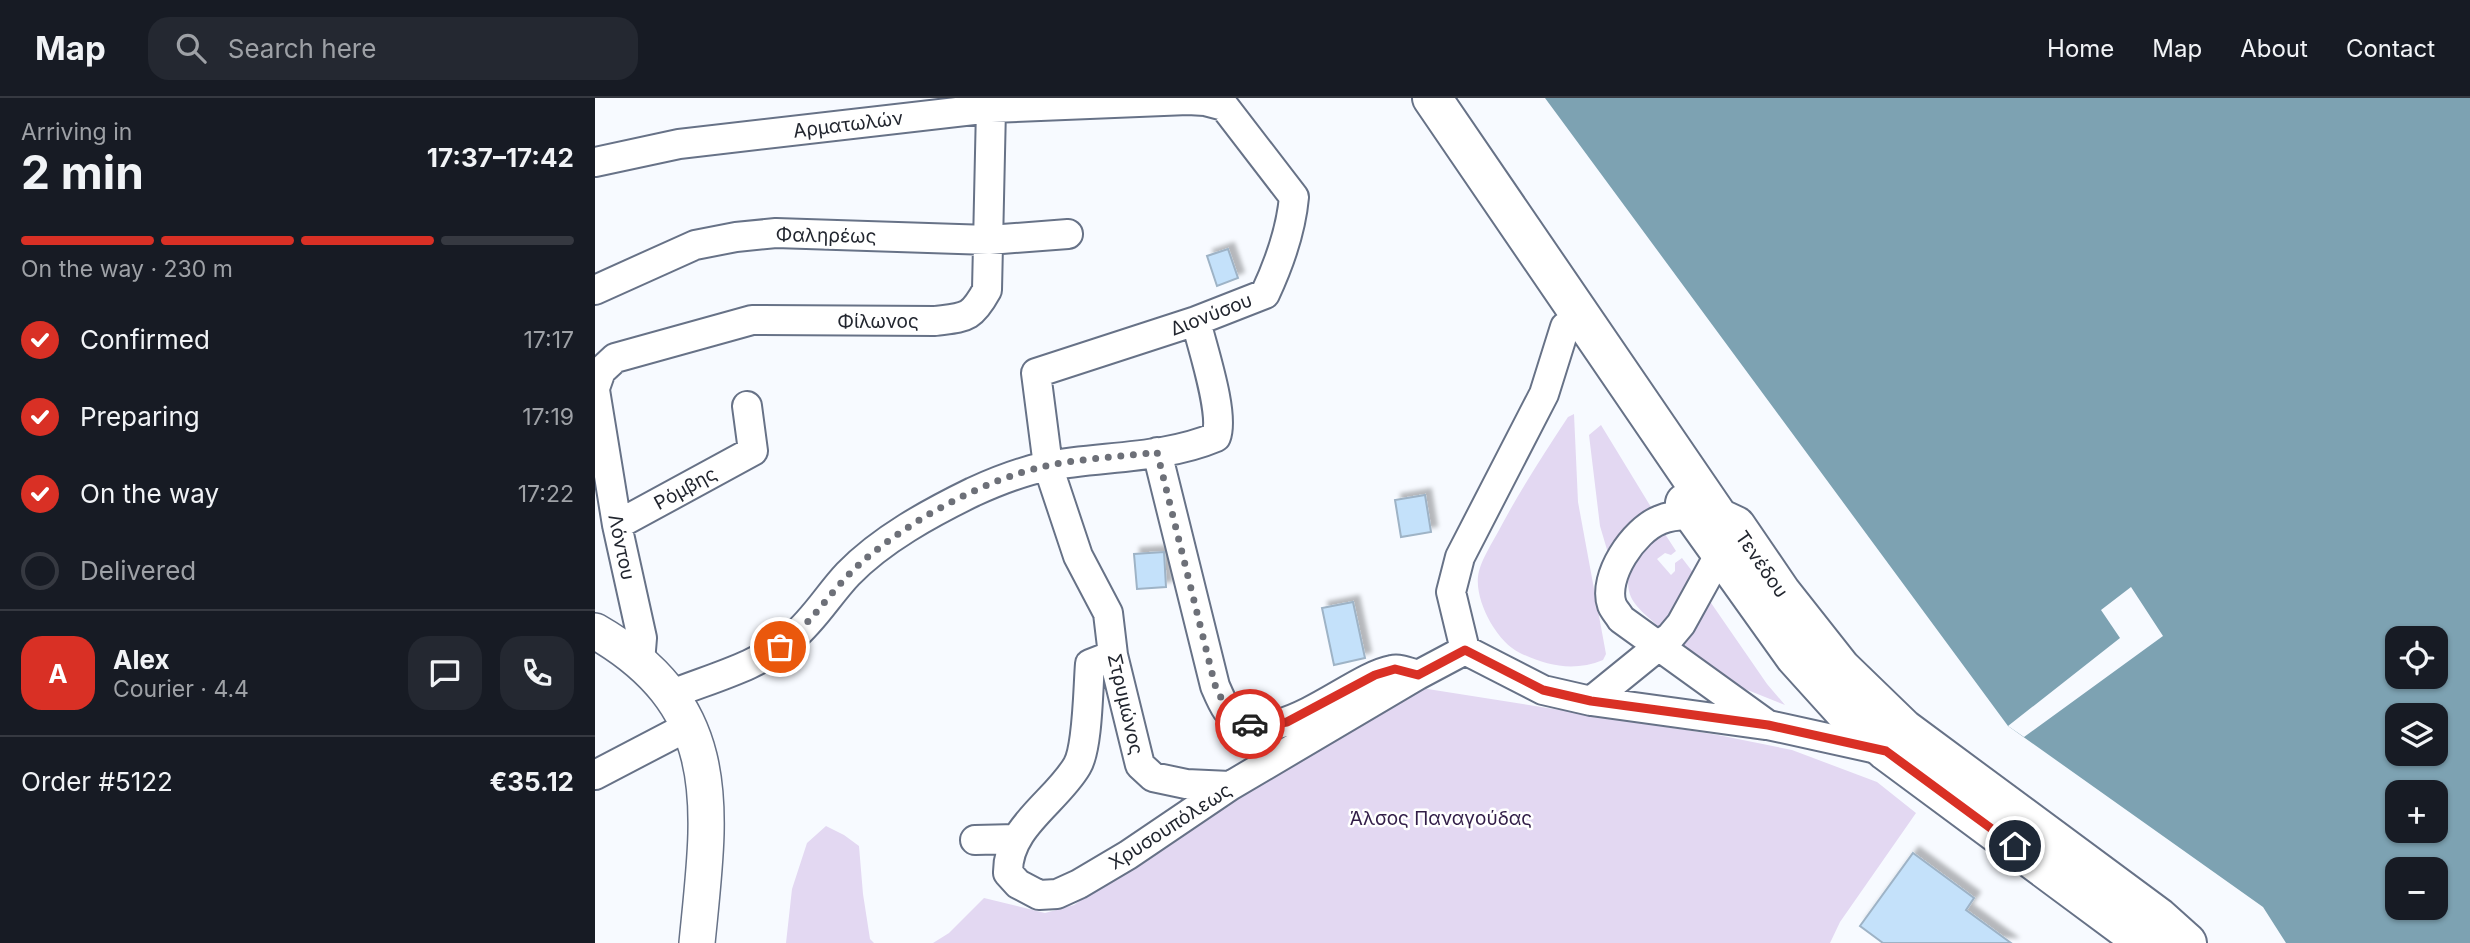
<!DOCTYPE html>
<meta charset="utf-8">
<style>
body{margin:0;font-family:Inter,sans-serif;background:#242831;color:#f1f3f6;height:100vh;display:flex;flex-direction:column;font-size:26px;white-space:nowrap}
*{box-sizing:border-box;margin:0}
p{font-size:23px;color:#9ea1a6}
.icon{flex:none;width:38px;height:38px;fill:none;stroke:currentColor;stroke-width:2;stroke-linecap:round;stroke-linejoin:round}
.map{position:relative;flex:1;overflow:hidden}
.details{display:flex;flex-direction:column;background:#171b24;width:595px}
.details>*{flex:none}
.tools{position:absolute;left:1790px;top:528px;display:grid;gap:14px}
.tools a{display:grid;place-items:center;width:63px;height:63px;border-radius:14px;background:#171b24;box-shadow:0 2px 5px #0004;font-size:35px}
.pin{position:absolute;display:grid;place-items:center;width:60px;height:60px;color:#fff;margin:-30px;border:4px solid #fff;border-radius:50%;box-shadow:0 2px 7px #0007}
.courier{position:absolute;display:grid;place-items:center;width:70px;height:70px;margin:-35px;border:5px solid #d93025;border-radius:50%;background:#fff;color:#222;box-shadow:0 2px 9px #0007}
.overview em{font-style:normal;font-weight:700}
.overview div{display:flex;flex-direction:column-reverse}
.overview{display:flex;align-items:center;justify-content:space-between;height:119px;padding:0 21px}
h1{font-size:46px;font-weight:700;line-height:52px}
.bar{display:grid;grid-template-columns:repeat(4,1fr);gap:10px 7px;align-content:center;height:84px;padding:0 21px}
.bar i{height:9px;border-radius:5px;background:#363941}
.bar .active{background:#d93025}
.bar p{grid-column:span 4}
.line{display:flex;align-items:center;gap:18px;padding:0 21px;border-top:2px solid #363941}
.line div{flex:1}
.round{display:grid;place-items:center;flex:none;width:74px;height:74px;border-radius:21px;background:#242831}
ol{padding:0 21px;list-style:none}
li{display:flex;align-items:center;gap:21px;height:77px}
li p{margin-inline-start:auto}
li .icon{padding:7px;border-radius:50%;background:#d93025;color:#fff;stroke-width:4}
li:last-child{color:#9ea1a6}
li i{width:38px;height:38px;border:4px solid #363941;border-radius:50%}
header{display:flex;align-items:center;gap:42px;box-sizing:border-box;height:98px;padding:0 35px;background:#171b24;border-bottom:2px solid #363941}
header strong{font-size:33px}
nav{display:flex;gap:38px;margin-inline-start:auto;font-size:24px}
.search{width:490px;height:63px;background:#242831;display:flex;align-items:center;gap:18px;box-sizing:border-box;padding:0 24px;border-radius:21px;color:#9ea1a6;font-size:26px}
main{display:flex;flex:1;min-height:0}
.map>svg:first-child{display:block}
</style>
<header>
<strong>Map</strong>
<div class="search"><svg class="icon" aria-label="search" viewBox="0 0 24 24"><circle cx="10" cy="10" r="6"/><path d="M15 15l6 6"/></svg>Search here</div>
<nav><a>Home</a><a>Map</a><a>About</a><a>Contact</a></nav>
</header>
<main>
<section class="details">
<div class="overview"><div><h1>2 min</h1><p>Arriving in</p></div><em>17:37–17:42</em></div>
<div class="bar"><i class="active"></i><i class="active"></i><i class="active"></i><i></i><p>On the way · 230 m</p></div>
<ol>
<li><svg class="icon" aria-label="check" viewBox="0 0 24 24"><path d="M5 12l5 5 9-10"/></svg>Confirmed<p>17:17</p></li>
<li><svg class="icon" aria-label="check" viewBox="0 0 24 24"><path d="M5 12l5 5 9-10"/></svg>Preparing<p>17:19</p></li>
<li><svg class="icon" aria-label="check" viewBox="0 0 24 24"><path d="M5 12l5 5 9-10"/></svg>On the way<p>17:22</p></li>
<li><i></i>Delivered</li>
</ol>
<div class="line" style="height:126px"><b class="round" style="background:#d93025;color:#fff">A</b><div><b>Alex</b><p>Courier · 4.4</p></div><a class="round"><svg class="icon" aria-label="chat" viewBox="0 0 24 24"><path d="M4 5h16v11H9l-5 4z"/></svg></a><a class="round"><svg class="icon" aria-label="phone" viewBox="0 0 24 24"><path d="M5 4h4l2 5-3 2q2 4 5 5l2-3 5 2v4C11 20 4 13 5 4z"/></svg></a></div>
<div class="line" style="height:91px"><div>Order #5122</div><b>€35.12</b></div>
</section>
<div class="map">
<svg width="1875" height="845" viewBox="0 0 1875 845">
<defs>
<filter id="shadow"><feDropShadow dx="6" dy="-6" stdDeviation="2" flood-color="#0004"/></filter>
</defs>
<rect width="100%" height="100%" fill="#f7faff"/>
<path fill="#e3d8f2" d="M 979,316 L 983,404 L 1011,556 L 1008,562 C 979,574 952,568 925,555 C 901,544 877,499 884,473 C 888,459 896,447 903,434 C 924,394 948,357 973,319 Z
M 1006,327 L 1059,414 C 1034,424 1027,434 1013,455 L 1005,428 L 994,337 Z
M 1070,436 L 1081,453 L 1076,457 L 1070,455 L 1062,461 L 1076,477 L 1080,473 L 1080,465 L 1087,460 L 1100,477 L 1065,530 C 1055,520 1037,508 1034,493 C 1028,469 1052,446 1070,436 Z
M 1114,502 L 1172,586 L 1190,607 L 1140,587 L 1074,550 Z
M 820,589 L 1123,637 L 1197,652 L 1282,684 L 1321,715 L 1245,824 L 1235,845 L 338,845 L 354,835 L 389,800 L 450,815 L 479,807 L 564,747 Z
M 231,728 L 249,737 L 264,748 L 268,796 L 275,841 L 279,845 L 191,845 L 197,791 L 212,745 Z"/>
<path fill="#7da2b2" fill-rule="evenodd" d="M 950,0 L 1875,0 L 1875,845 L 1691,845 L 1668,809 L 1413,628 ZM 1802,541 L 1841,541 L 1841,579 L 1802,579 ZM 1802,618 L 1841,618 L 1841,656 L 1802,656 ZM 1802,695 L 1841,695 L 1841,733 L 1802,733 ZM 1802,772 L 1841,772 L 1841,810 L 1802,810 Z"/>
<path fill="#f7faff" d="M 1536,489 L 1568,538 L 1429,639 L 1413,628 L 1525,540 L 1506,512 Z"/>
<path fill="#c4e1fa" stroke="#9eb3c6" stroke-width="2" filter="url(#shadow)" d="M 633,151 L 643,180 L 622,188 L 612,158 Z
M 830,397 L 836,434 L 806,439 L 800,402 Z
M 569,454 L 571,489 L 542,491 L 539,456 Z
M 758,504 L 770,560 L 739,567 L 727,510 Z
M 1318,755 L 1379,800 L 1371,812 L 1416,845 L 1288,845 L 1265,828 Z"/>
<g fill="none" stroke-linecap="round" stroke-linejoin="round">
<g stroke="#677287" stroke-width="32">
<path id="minor" d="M 0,64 L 84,46 L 396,10 L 593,2 L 610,3 L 629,8 L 699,99 C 696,132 684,166 670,196 L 601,223 L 441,275 L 453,368 L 483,458 L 513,515 L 518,557 L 545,667 L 558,679 L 591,686 L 635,688
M 0,192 L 100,147 L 141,139 L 181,135 L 394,142 L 473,136
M 0,290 L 6,273 L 20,260 L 157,222 L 340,223 C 371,219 376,221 392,192 L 396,10
M 0,292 L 22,427 L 47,540 L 45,564
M 562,354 L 620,588 C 623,595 627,605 632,612 C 672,663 753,580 797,572 C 805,570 815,575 823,577
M 1114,419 C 1100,417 1079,416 1065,422 C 1039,432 1007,479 1017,507 C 1019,512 1024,517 1026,521 L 1173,627 L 1291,653
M 22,427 L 158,353 L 152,308
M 870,552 L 856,494 L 865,459 L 949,296 L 970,229
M 870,552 L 948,592 L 996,603 L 1170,627
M 518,557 L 495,566 C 493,589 493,650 482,668 C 461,704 412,729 413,775 L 423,786 L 444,797 L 462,796 L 484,786 L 533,757 L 635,688 L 823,577 L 870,552
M 77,596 C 117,580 164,568 197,540 C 219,522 234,496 253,476 C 287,441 335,415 378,394 C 402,383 428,373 453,368 C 508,358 569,361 621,339 C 630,316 607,249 601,223
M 996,603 L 1076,538 L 1086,526 L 1134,439
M 0,677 L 94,628
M 380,742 L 421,741"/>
</g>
<g stroke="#677287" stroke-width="38">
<path id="tertiary" d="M 0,533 C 134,610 115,712 102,845"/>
</g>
<g stroke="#677287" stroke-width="42">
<path id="secondary" d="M 837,0 L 1124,420 L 1141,428 L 1186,494 L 1246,570 L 1309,631 L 1563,819 L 1592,845
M 1090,405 L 1200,559 L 1256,621 L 1291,653 L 1550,845"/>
</g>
<use href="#minor" stroke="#fff" stroke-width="28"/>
<use href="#tertiary" stroke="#fff" stroke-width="35"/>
<use href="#secondary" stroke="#fff" stroke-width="38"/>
</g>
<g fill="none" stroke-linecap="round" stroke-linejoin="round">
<path stroke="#6d7078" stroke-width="7" stroke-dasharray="0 12.6" d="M 185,549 C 217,526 237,490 267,464 C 315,422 388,382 451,368 C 487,360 526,359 562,354 L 620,587 C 628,604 635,622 655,626"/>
<path stroke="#d93025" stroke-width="9" d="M 655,626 L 667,628 L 692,624 L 780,577 L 800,571 L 823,577 L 870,552 L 948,592 L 996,603 L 1173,627 L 1291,653 L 1420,748"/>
</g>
<g text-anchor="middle" stroke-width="5" stroke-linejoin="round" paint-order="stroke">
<g font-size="19" fill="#22262f" stroke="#fff">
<text transform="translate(253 26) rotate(-7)" y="7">Αρματωλών</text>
<text transform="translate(231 137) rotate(1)" y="7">Φαληρέως</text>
<text transform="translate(616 216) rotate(-21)" y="7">Διονύσου</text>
<text x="283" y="230">Φίλωνος</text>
<text transform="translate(90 390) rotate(-29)" y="7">Ρόμβης</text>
<text transform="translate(27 449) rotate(78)" y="7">Λόντου</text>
<text transform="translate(1167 466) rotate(55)" y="7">Τενέδου</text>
<text transform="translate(531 606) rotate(77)" y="7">Στρυμώνος</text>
<text transform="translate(575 728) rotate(-33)" y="7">Χρυσουπόλεως</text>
</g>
<g font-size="19" fill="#321e48" stroke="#fff">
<text x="846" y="727">Άλσος Παναγούδας</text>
</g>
</g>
</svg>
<div class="tools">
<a><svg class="icon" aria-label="locate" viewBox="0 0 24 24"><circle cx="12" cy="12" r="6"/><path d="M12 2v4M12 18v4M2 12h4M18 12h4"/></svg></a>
<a><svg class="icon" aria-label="layers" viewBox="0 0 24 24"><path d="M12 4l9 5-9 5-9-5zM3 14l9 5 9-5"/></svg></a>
<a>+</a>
<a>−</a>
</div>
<div class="pin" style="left:185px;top:549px;background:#ea580c"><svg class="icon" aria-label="bag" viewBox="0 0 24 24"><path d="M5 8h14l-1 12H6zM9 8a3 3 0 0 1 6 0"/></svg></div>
<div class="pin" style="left:1420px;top:748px;background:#1f2937"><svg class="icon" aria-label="home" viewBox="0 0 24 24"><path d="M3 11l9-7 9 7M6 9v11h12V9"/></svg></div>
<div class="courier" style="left:655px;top:626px"><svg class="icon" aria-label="car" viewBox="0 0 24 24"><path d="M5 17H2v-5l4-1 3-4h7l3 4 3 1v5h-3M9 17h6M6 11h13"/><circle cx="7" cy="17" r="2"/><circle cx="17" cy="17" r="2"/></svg></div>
</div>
</main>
